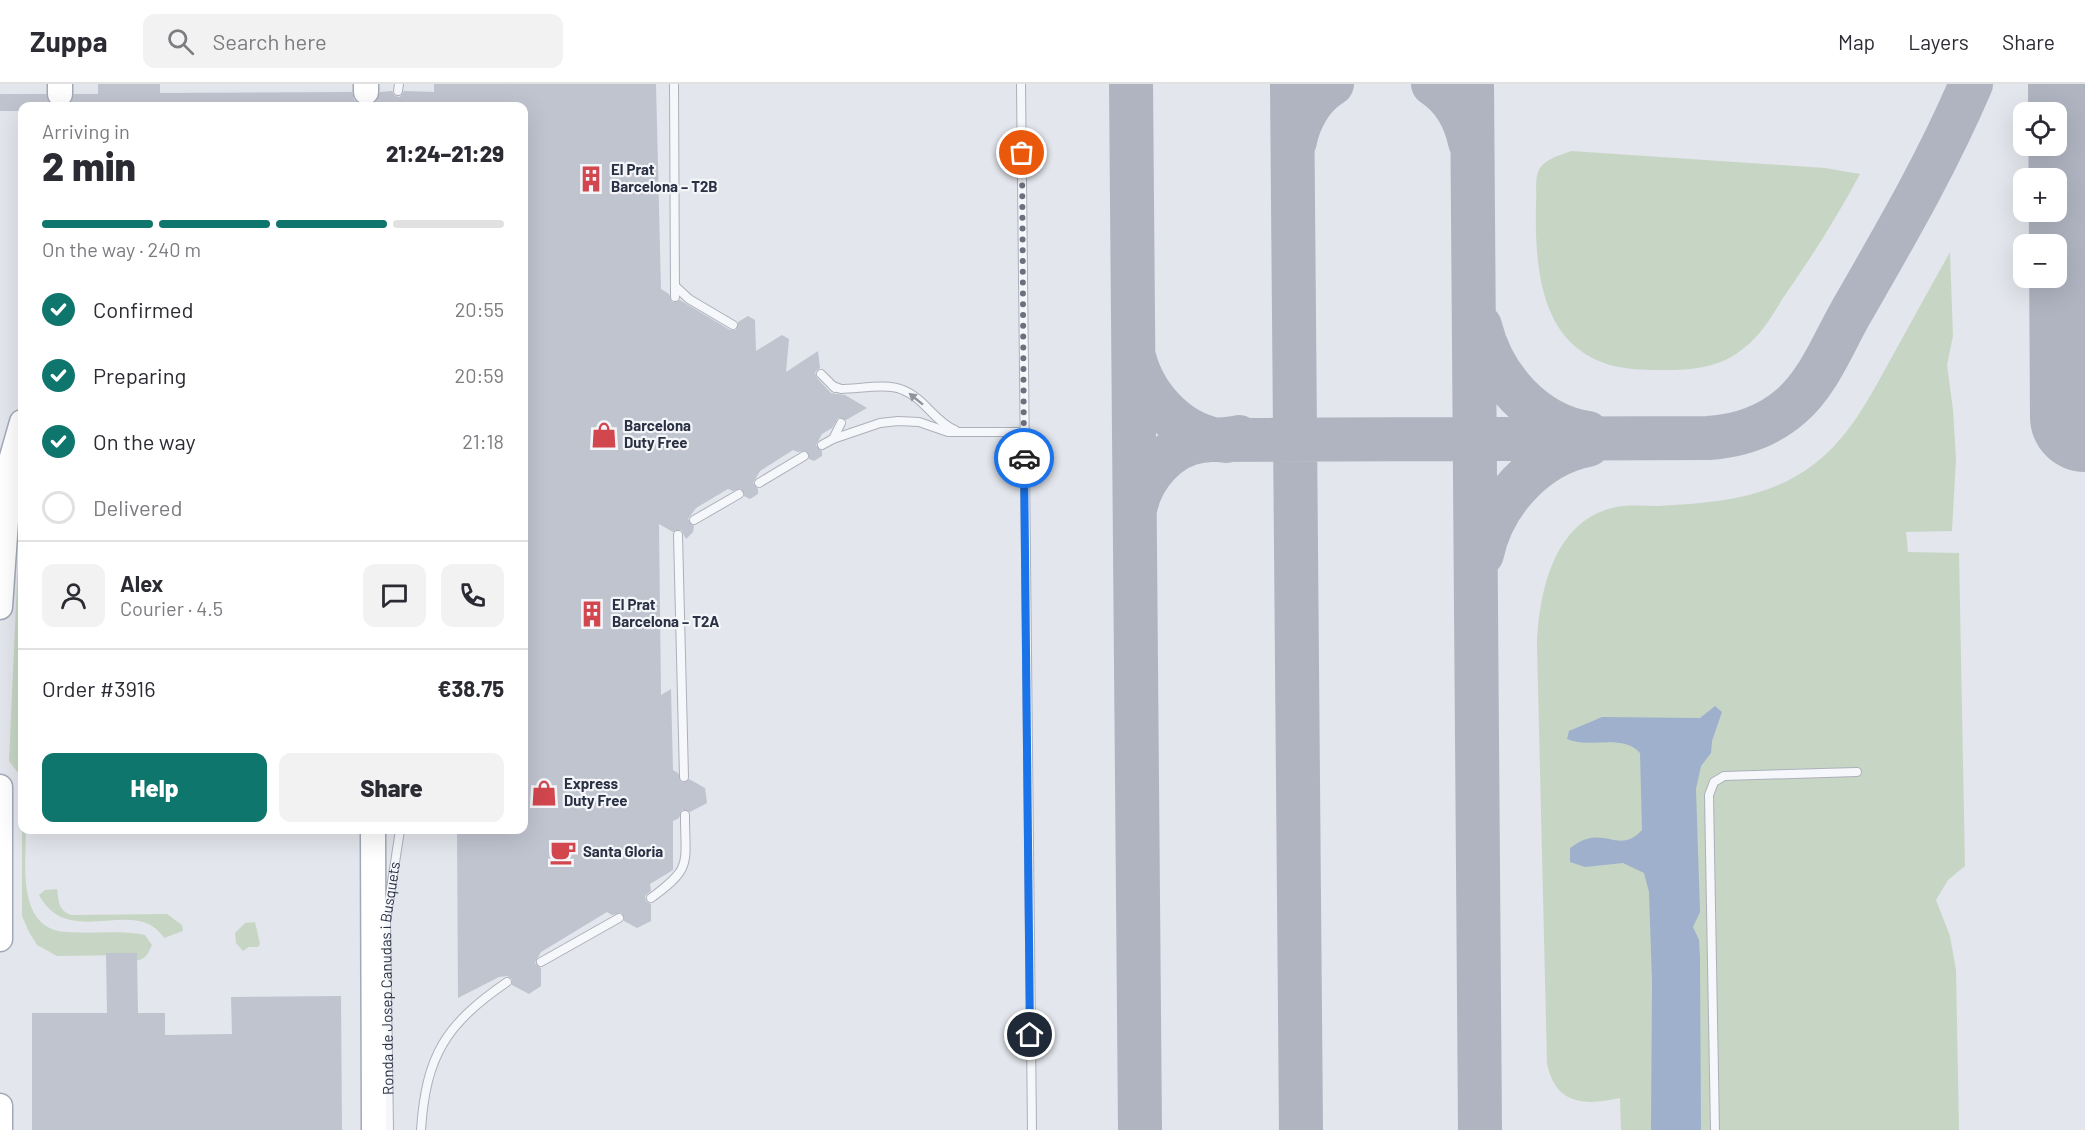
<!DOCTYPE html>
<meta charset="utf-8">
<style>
body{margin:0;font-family:Barlow,sans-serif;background:#f2f2f3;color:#2b2b33;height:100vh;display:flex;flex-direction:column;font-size:22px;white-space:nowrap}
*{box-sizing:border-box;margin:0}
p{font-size:20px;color:#7c7c81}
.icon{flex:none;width:33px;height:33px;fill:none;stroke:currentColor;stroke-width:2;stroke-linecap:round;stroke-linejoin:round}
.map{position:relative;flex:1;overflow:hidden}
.sheet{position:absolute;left:18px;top:18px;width:510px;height:732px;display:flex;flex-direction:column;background:#fff;border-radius:12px;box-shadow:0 6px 24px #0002}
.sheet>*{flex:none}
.tools{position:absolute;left:2013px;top:18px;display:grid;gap:12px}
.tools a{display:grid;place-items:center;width:54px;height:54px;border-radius:12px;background:#fff;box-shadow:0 6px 24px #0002;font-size:30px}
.pin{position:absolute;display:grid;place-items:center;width:51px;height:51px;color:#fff;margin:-26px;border:3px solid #fff;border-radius:50%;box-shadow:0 2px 6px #0007}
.courier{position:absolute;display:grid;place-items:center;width:60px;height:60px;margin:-30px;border:4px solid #1a73e8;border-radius:50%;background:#fff;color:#222;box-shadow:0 2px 8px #0007}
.overview em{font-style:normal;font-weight:800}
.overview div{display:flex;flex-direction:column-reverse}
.overview{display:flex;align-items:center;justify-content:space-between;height:102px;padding:0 24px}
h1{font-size:39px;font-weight:800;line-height:45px}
.bar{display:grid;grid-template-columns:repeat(4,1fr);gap:9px 6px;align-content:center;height:72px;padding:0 24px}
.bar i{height:8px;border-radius:4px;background:#e1e1e2}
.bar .selected{background:#0f766e}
.bar p{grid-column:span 4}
.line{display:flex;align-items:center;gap:15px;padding:0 24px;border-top:2px solid #e1e1e2}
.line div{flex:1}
.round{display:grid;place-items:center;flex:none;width:63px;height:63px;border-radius:12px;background:#f2f2f3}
ol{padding:0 24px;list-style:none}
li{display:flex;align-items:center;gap:18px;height:66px}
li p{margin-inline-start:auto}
li .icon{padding:6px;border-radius:50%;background:#0f766e;color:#fff;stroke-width:4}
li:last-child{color:#7c7c81}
li i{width:33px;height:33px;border:3px solid #e1e1e2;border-radius:50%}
.action{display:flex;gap:12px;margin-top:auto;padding:12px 24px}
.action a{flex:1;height:69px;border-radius:12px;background:#0f766e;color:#fff;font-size:24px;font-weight:800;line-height:69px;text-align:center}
.action a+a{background:#f2f2f3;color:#2b2b33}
header{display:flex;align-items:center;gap:36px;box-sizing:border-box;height:84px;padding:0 30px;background:#fff;border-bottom:2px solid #e1e1e2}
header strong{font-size:28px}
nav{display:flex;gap:33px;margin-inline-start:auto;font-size:21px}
.search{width:420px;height:54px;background:#f2f2f3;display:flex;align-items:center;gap:15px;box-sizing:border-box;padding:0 21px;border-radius:12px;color:#7c7c81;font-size:22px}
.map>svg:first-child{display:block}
</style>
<header>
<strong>Zuppa</strong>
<div class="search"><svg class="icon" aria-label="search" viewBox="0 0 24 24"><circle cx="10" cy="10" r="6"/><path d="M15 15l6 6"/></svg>Search here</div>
<nav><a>Map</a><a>Layers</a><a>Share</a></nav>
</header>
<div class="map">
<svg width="2085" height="1046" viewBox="0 0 2085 1046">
<rect width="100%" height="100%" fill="#e3e6ec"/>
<path fill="#c7d6c4" d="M 1571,67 L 1825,84 L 1860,90 C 1837,133 1811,174 1783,214 C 1772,232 1761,251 1744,264 C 1720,284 1693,286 1663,286 C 1633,286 1606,285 1581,267 C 1537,236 1535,168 1536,120 C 1537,110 1534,93 1540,84 C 1547,74 1561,71 1571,67 Z
M 1950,168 L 1953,252 L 1947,281 L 1953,326 L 1956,375 L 1952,447 L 1906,448 L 1908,468 L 1959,469 L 1965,782 L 1948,796 L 1936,816 L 1950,852 L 1956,886 L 1959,1046 L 1621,1046 L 1620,1014 C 1585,1022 1555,1021 1547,979 L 1537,561 C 1539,509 1553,439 1612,424 C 1627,420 1643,422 1658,422 C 1710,419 1761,416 1806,386 C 1848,358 1869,314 1893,271 C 1912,237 1931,202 1950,168 Z
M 22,387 L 22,746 L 26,746 C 26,780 16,846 67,848 C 93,850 119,846 145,851 L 152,861 C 147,872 145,876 133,877 L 132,871 L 57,872 L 37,861 L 29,848 L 22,832 L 22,694 L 9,677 Z
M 57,805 C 59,818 58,826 71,831 L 167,830 L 182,841 L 183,847 L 164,854 C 136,810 69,867 39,811 L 45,806 Z
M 255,838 L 260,860 L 258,863 L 249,863 L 243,867 L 236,859 L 235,849 L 245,839 Z"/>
<path fill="#9eb0cc" d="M 1715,622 L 1722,628 L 1712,657 L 1711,669 L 1701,682 L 1696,705 L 1700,828 L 1693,843 L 1699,856 L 1700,874 L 1701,1046 L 1651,1046 L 1652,898 L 1649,808 L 1644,789 L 1623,779 L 1585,783 L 1570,778 L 1570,764 C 1575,761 1581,756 1587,755 C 1609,748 1622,768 1642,746 L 1640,669 C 1623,649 1589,665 1567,655 L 1569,647 L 1602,633 L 1700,634 Z"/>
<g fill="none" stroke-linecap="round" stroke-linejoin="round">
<path stroke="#b0b4c1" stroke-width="44" d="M 1131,0 L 1140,1046
M 1292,0 L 1301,1046
M 1433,0 C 1453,13 1465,34 1470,58
M 1472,0 L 1480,1046
M 1295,57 C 1299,35 1312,12 1332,0
M 1480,242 C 1493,294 1534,341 1588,349
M 1134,273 C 1145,316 1182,354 1227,357
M 1211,356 L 1708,354 C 1739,352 1767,343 1791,322 C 1818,299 1833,260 1850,230 C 1893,155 1937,80 1971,0
M 1135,426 C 1141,393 1168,361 1202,357 C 1215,355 1227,356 1239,353
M 1482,470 C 1493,418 1536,371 1588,361"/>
<path stroke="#b0b4c1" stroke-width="110" d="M 2083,0 L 2085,333"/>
</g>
<path fill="#c0c4cf" d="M 98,0 L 160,0 L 160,9 L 352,8 L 354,16 L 365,22 L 374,20 L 380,8 L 392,7 L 395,12 L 400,13 L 404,7 L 434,8 L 434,0 L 656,0 L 661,205 L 669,210 L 672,218 L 680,216 L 730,246 L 736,246 L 738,238 L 748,232 L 755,236 L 756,267 L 782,251 L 789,255 L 786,288 L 818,267 L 820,284 L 815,288 L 817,294 L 831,309 L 845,311 L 867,324 L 846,336 L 838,334 L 832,344 L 822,350 L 816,361 L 822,367 L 822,372 L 814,377 L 809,375 L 806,367 L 798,368 L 793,366 L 760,387 L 753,399 L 758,405 L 758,410 L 750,415 L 744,412 L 741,405 L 733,407 L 728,405 L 696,424 L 688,435 L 694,442 L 693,448 L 686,455 L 681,446 L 673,448 L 659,440 L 661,611 L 671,605 L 673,686 L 678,689 L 682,698 L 689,695 L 705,704 L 707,719 L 690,728 L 682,726 L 679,734 L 673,737 L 673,786 L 650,800 L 651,807 L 645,812 L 646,817 L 651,820 L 651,837 L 637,844 L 624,837 L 622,829 L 612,831 L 607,828 L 541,868 L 535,879 L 541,884 L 541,902 L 529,910 L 512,901 L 512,895 L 507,892 L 499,893 L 458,914 L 457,746 L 524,746 L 524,22 L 67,22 L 74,10 L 98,10 Z
M 0,10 L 46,10 L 53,22 L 22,22 L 22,27 L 0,27 Z
M 106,869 L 137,869 L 138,929 L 165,929 L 165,951 L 232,950 L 231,913 L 341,912 L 342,1046 L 32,1046 L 32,929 L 107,929 Z"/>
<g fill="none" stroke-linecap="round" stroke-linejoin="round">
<g stroke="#acb0ba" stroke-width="10">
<g id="service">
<path d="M 674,0 L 675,213"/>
<path d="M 1021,0 L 1032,1046"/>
<path d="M 398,7 L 399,0"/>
<path d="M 675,202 L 689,215 L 733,241"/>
<path d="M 821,290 L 835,304"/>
<path d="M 833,302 L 841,305 C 859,305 886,299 903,306 C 924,314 935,338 955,346"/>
<path d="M 833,355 L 880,339 L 898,337 L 919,338 L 948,348 L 1024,348"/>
<path d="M 822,361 L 833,355 L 841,339"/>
<path d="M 759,399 L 804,372"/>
<path d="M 694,436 L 739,410"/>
<path d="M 678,451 L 684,693"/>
<path d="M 651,814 C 693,783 685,781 685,731"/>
<path d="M 541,878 L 619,834"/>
<path id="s1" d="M 389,1046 L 386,837 L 400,746"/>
<path d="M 421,1046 C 426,971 446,940 507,898"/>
<path d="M 1715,1046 L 1709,711 L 1714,698 L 1724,692 L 1857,688"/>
</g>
</g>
<g stroke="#a2a9b8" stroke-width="27">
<path id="primary" d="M 60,0 L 60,10
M 366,0 L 366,8
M 0,523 L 10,380 L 22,338
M 0,703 L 0,855
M 373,746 L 374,1046
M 0,1022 L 0,1046"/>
</g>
<use href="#service" stroke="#f6f7fa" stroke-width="8"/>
<use href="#primary" stroke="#fff" stroke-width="24"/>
</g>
<defs><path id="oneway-solid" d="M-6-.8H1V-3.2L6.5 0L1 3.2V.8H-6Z" transform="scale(1.5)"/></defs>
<use fill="#90949f" href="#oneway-solid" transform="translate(916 315) rotate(-141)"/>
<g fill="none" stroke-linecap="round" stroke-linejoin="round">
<path stroke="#6b707f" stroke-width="6" stroke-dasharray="0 10.8" d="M 1022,69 L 1024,374"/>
<path stroke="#1a73e8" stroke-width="8" d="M 1024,374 L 1030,951"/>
</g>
<defs>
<g id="building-bare" transform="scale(2.07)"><path d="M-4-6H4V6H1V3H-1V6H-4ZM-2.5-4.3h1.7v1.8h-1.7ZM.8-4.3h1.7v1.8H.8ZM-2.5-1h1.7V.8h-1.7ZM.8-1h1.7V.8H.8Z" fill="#d2464e" stroke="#f3f5f9" stroke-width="2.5" paint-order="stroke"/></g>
<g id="shop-bare" transform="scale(2.07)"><path d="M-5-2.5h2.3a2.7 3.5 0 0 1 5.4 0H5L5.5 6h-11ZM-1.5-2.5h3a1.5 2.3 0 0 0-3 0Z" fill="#d2464e" stroke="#f3f5f9" stroke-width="2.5" paint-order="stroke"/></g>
<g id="cafe-bare" transform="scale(2.07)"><path d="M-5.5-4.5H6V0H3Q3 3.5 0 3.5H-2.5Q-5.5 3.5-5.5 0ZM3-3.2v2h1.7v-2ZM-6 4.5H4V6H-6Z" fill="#d2464e" stroke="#f3f5f9" stroke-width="2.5" paint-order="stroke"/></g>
</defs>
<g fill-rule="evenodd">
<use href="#building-bare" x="591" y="95"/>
<use href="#shop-bare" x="604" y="351"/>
<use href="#building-bare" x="592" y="530"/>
<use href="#shop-bare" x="544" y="709"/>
<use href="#cafe-bare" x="563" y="768"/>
</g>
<g text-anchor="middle" stroke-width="4.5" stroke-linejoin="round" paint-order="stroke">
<g font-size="15" font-weight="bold" fill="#2a3144" stroke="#f3f5f9" text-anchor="start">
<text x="611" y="91">El Prat<tspan x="611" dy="17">Barcelona – T2B</tspan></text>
<text x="624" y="347">Barcelona<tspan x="624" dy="17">Duty Free</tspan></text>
<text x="612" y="526">El Prat<tspan x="612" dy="17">Barcelona – T2A</tspan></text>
<text x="564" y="705">Express<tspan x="564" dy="17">Duty Free</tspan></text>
<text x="583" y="773">Santa Gloria</text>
</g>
<g font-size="15" fill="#2a3144" stroke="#f3f5f9">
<text dy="5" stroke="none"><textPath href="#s1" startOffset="152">Ronda de Josep Canudas i Busquets</textPath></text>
</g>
</g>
</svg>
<div class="tools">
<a><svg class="icon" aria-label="locate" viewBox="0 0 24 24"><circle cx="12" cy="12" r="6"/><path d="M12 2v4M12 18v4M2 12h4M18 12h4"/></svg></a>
<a>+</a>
<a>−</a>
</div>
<div class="pin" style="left:1022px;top:69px;background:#ea580c"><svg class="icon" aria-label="bag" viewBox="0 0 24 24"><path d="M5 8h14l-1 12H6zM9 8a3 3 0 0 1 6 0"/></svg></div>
<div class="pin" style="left:1030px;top:951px;background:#1f2937"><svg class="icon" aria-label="home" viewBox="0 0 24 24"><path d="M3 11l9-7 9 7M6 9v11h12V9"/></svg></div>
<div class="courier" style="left:1024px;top:374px"><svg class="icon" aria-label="car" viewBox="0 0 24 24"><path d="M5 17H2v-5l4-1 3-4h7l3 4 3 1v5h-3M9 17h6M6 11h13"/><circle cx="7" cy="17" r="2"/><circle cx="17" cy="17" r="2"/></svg></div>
<section class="sheet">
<div class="overview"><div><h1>2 min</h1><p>Arriving in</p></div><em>21:24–21:29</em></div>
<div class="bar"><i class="selected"></i><i class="selected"></i><i class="selected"></i><i></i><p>On the way · 240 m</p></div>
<ol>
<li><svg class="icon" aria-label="check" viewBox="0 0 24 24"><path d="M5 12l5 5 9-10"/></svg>Confirmed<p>20:55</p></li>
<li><svg class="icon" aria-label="check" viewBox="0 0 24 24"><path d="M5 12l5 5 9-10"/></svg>Preparing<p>20:59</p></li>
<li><svg class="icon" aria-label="check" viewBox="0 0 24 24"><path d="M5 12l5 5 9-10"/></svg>On the way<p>21:18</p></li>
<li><i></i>Delivered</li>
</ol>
<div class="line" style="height:108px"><a class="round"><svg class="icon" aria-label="person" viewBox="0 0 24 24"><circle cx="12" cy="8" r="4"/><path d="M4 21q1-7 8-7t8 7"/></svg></a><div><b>Alex</b><p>Courier · 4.5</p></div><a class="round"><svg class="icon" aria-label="chat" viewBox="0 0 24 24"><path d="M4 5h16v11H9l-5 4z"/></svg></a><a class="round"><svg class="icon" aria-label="phone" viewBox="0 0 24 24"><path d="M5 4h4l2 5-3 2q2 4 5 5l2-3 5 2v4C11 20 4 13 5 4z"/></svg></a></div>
<div class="line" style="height:78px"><div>Order #3916</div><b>€38.75</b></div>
<div class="action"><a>Help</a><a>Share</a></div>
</section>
</div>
